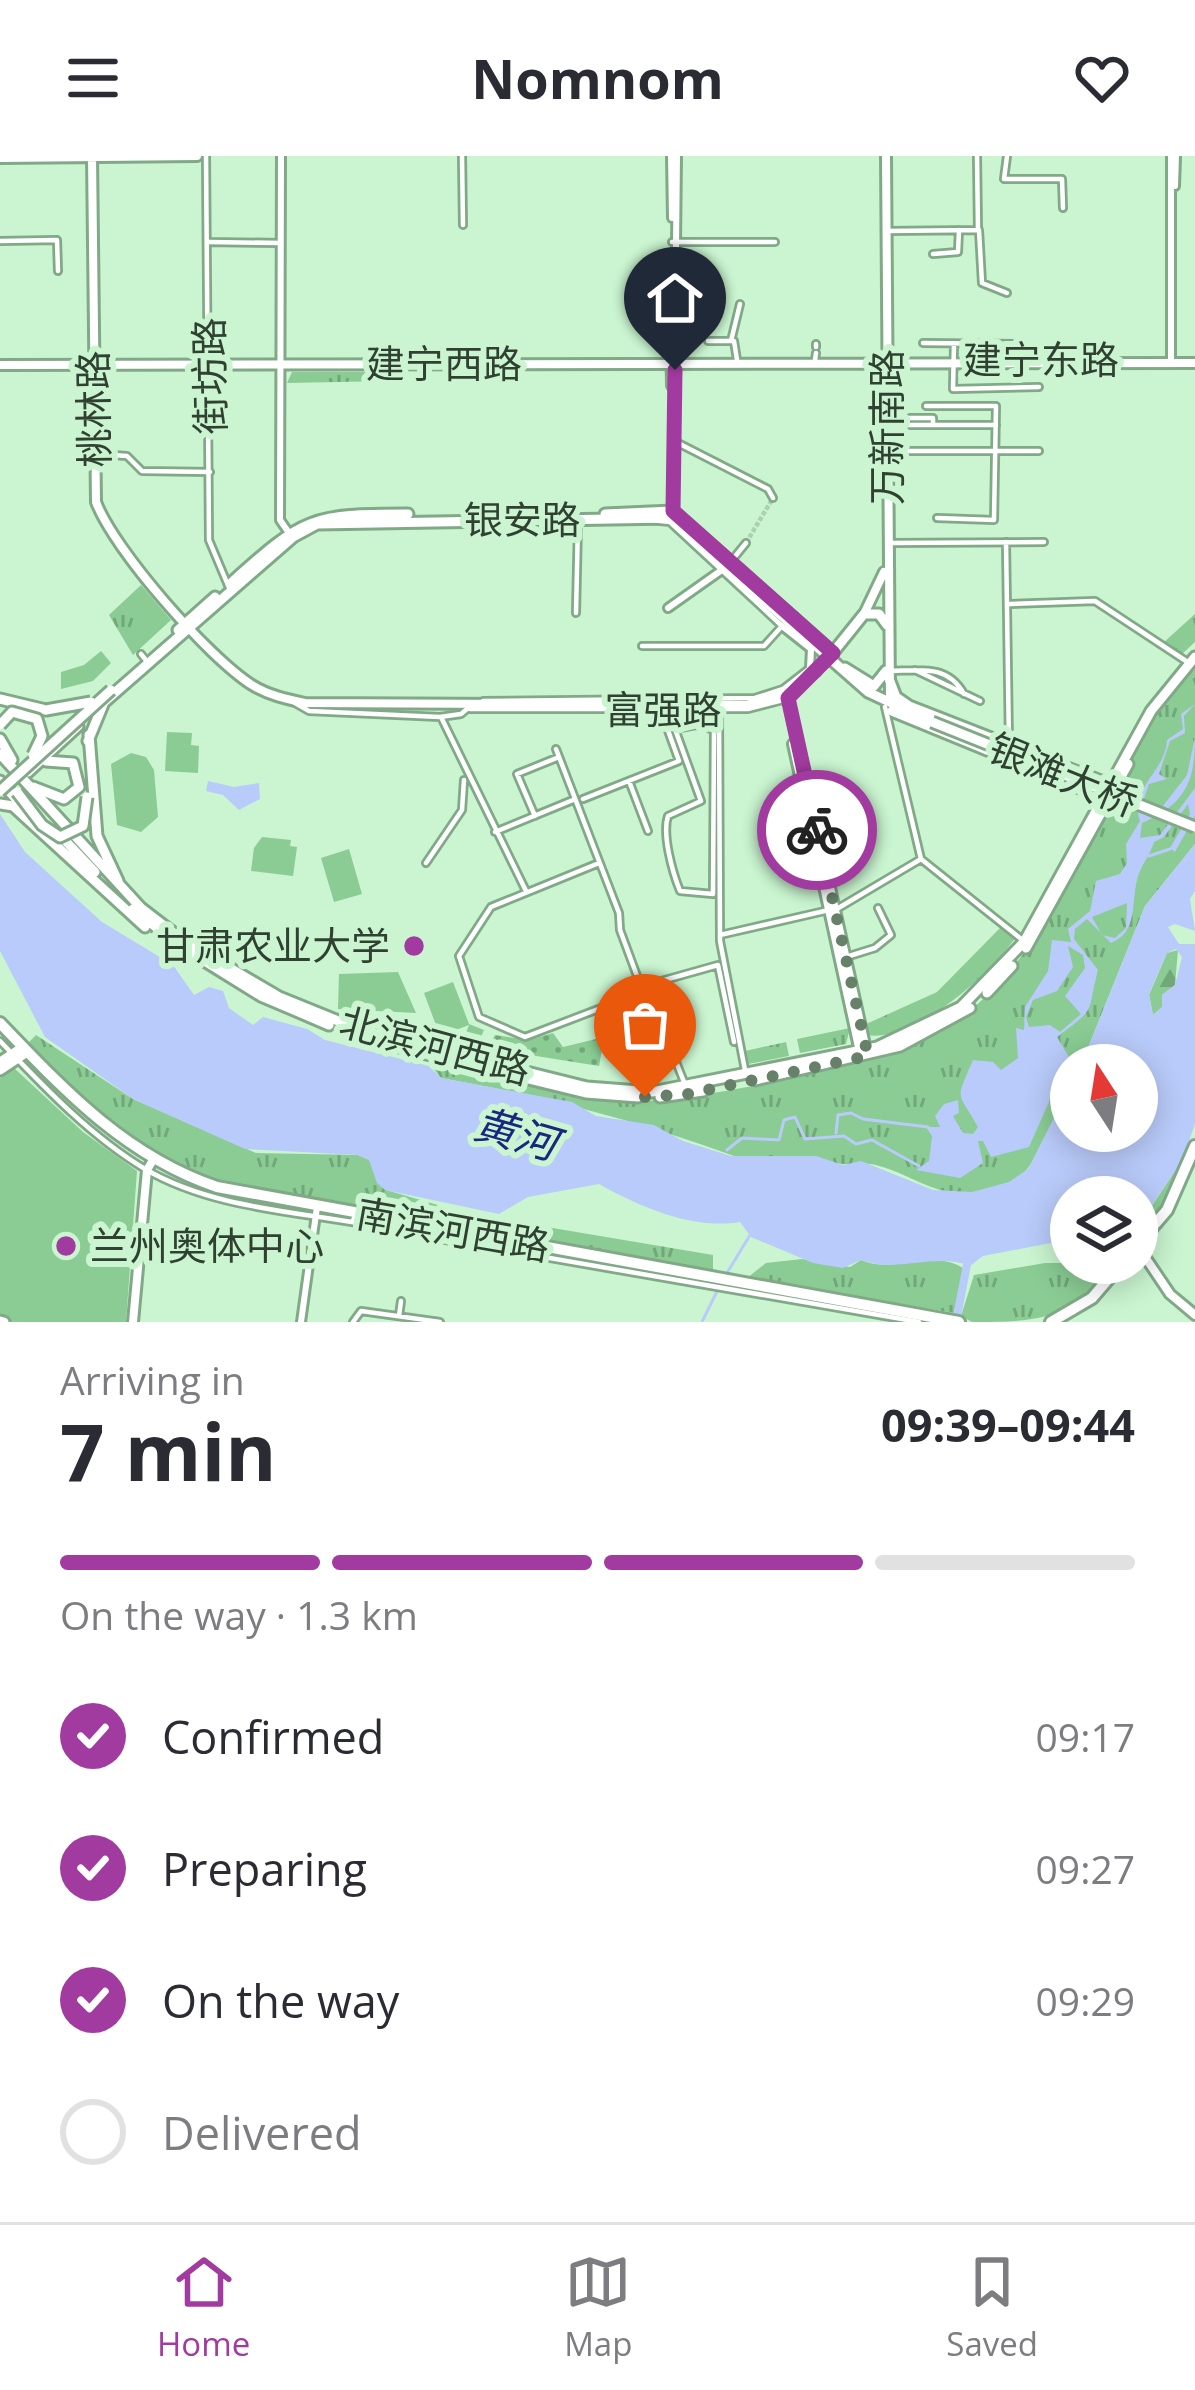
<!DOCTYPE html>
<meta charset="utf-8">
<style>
body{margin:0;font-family:"Open Sans","Noto Sans SC",sans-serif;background:#f2f2f3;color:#2b2b33;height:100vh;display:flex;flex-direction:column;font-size:45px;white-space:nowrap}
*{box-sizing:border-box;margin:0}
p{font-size:39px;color:#7c7c81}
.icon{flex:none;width:66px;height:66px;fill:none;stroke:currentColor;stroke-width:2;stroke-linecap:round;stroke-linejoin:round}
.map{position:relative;height:1166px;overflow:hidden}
.details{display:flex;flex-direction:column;background:#fff;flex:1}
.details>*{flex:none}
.needle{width:78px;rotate:348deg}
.controls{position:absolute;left:1050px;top:888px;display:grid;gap:24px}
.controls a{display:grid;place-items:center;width:108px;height:108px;border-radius:50%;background:#fff;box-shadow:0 6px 30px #0003;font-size:60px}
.pin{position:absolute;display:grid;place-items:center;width:102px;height:102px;color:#fff;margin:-123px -51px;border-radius:50% 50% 50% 0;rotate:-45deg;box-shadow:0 0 12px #0007}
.pin .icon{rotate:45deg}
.courier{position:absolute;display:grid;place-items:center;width:120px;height:120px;margin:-60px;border:9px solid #a23b9f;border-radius:50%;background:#fff;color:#222;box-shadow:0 3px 15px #0007}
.summary em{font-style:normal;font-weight:700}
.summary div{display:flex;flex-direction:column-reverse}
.summary{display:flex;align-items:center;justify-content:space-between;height:204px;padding:0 60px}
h1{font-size:78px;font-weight:700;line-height:90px}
.bar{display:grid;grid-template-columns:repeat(4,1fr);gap:18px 12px;align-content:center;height:144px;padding:0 60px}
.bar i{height:15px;border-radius:9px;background:#e1e1e2}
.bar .active{background:#a23b9f}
.bar p{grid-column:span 4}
ol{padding:0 60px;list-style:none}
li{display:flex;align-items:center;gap:36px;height:132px}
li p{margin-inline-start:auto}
li .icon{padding:12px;border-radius:50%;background:#a23b9f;color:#fff;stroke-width:4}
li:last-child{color:#7c7c81}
li i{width:66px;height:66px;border:6px solid #e1e1e2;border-radius:50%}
header{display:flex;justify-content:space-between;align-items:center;height:156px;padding:0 60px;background:#fff;font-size:54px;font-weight:700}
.tabs{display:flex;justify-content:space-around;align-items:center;height:168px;border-top:3px solid #e1e1e2;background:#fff;font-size:33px;color:#7c7c81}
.tabs a{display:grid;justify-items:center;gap:6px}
.tabs .active{color:#a23b9f}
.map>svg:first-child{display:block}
</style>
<header><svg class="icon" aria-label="menu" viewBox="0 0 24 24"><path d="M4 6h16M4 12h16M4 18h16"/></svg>Nomnom<svg class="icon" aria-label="heart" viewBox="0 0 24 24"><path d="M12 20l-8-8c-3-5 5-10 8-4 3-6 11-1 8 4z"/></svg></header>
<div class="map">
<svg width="1195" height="1166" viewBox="0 0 1195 1166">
<defs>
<pattern id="grass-dots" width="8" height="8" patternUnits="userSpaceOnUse" patternTransform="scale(3)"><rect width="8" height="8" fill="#8acc94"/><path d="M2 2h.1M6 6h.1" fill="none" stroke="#71a779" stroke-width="1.8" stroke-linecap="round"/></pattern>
<pattern id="forest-firs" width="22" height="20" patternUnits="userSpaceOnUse" patternTransform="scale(3)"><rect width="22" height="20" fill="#8acc94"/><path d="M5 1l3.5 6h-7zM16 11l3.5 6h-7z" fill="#71a779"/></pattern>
<pattern id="park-tufts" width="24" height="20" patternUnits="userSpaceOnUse" patternTransform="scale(3)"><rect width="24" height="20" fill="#8acc94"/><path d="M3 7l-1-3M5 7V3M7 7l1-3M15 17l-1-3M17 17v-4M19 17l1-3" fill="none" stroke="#71a779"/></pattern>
</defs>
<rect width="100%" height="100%" fill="#caf5d0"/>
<path fill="url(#grass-dots)" d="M 553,877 L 563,891 L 596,883 L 602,894 L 599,910 L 487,892 L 495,879 L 529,884 Z"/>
<path fill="url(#forest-firs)" d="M 1178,794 L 1175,829 L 1162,839 L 1162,851 L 1153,859 L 1149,839 L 1167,797 Z
M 1180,1007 L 1185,1010 L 1160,1056 L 1137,1081 L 1137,1062 L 1148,1056 Z"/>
<path fill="url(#park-tufts)" d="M 292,216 L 391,216 L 389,225 L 287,227 Z
M 141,429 L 171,464 L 133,499 L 109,459 Z
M 1195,458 L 1195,486 L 1182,498 L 1163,487 Z
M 1195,509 L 1195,688 L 1145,750 L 1081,909 L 1071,909 C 1071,934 1039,1008 1018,1022 C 1006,1029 987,1033 974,1036 C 936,1042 913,1019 879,1010 C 868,1006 854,1009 843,1008 C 822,1007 804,999 780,1000 C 767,1000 747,1004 734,1000 C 641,966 544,940 441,922 L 433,912 L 436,904 C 496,919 561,942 623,945 C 684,949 891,906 943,874 C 979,852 1009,819 1033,784 C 1092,696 1121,587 1195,509 Z
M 1001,771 L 1016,781 C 990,818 915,887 867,879 L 864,869 L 937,836 Z
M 850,872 L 846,888 L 800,897 L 797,883 Z
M 36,879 L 133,943 L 256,997 L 358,999 L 369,1004 L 386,1034 L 469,1058 L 713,1099 L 713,1115 L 231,1031 C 143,1001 91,954 26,889 Z
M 786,886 L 789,900 L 748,908 L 745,895 Z
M 802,1103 L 850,1111 L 861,1104 C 895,1119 931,1092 963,1112 L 954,1157 L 747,1122 L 766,1107 Z
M 1045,1107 L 1118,1107 C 1068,1163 1045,1166 972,1166 L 961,1160 L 974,1119 Z"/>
<path fill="#8acc94" d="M 101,495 L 111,507 L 93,525 L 61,533 L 61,516 L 84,509 Z
M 167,576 L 192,577 L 191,589 L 199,590 L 198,617 L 165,615 Z
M 131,597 L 146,601 L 154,614 L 158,661 L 141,676 L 117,669 L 111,608 Z
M 262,681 L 291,684 L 290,690 L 297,691 L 293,720 L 251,715 L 254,692 Z
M 349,693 L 362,738 L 334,746 L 321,702 Z
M 398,816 L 416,857 L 338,853 L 339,818 Z
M 453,826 L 469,868 L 484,874 L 478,888 L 464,882 L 469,869 L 440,880 L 424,837 Z
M 14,912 L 83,976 L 137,1015 L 126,1166 L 0,1166 L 0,922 Z"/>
<path fill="#b9cbfa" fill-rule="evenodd" d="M 1195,548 L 1184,560 L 1185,577 L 1170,585 L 1159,618 L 1167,623 L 1149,628 L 1139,657 L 1159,655 L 1187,619 L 1195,581 C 1195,627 1185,648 1142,667 L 1140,682 L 1160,679 L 1195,632 L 1195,660 L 1175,696 L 1170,692 L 1190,658 L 1188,648 L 1164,681 L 1154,686 C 1150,700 1140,710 1137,724 C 1131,748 1138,776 1111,787 L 1087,763 L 1075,773 L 1074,783 L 1098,814 C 1086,860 1098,850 1057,881 L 1069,901 L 1029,991 L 991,1001 L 983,985 L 978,985 L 983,1007 L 960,1022 L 916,1014 L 929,1005 L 932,980 L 926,971 L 940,971 L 935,960 L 944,948 L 958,944 L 959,957 L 953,960 L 963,977 L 973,978 L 978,971 C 958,934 954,948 973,904 L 993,906 L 1001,914 L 1018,902 L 1016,872 L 1024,874 L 1025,851 L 1048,815 L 1052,784 L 1071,786 L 1068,773 L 1090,755 L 1096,725 L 1120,718 L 1127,707 L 1126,688 L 1140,665 C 1128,633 1166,615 1167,584 L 1183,573 L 1181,558 ZM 1127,747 L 1126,772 L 1115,782 L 1102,779 L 1092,761 ZM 1068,790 L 1083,799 L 1085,812 L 1065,840 L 1081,858 L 1060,876 L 1050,869 L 1029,871 L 1026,861 L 1033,844 L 1057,835 L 1073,811 Z
M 208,625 L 234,631 L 259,627 L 260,643 L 239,654 L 223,639 L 206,635 Z
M 0,658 L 25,696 L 102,766 L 173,809 L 194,839 L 209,831 L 223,835 L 229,852 L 253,869 L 263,861 L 307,873 L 325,884 L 429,910 L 441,922 L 572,946 L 596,960 L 654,969 L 683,985 L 731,1000 L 816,1000 L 843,1009 L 861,1005 L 933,1034 L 972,1036 L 1009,1026 L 1028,1013 L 1071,928 L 1071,975 L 1137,975 L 1137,909 L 1081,909 L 1145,750 L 1195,688 L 1195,735 L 1190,743 L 1195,775 L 1175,768 L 1168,771 L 1179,788 L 1195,788 L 1195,968 L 1182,1005 L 1146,1058 L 1137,1062 L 1137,1041 L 1071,1041 L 1071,1083 L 983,1100 L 970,1110 C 933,1096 897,1118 861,1104 L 843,1112 L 813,1107 L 751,1081 L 740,1066 C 693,1074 640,1051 599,1028 L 528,1041 L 499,1058 L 385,1034 L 377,1027 L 369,1004 L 358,999 L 245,993 L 133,943 L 45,881 L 0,795 ZM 1176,793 L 1182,801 L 1175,829 L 1162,839 L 1162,851 L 1153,859 L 1149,838 L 1167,797 Z"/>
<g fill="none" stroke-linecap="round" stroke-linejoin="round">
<path stroke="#b9cbfa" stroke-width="3" d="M 1149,700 L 1170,693
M 836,977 L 838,959 L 851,957 L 863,963 L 928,971
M 727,994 L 742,982 L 779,984 L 784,964 L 795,961 L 805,983 L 844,980 L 856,988 L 872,984 L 919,1010
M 727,1117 L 750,1079
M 702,1166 L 722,1125"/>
<path stroke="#b9cbfa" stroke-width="8" d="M 956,1166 L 968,1103"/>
<path stroke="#abd1b0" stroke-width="4.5" stroke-dasharray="4.5 2" stroke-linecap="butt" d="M 746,387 L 773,342"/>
<g stroke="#81a987" stroke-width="10">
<path id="minor" d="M 206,0 L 209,384 L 230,434
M 462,0 L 463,69
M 1007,0 L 1004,23 L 1062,23 L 1063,52
M 979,74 L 982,127 L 1007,137
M 887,75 L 978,74 L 977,0
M 0,85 L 57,84 L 58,115
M 209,86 L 281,87
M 672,86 L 775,86
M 933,98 L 958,96 L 959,74
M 708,185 L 734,185 L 737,204
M 731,185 L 740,148
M 923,187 L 1016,188
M 954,188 L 953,233 L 1039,231
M 816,191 L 816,188
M 815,204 L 816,197
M 926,250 L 996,250 L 994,364 L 937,362
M 905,262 L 933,262 L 933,269
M 905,269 L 996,269
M 676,286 L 768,333 L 773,342
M 905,295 L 1039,295
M 97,298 L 127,300 L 142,315 L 210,316
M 1006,386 L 1009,589
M 888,387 L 1044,386
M 733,403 L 746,387
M 1010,448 L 1095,445 L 1189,507
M 576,457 L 578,367
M 642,490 L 764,490 L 782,470 L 670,366 L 651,364
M 141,498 L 145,503
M 915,514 L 980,545
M 892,515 C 922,514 948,509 964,538
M 483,545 L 755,542 L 783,533 L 810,512
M 295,547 L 309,555 L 440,561 L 461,558 L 473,548
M 719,550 L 720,785 L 745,914
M 885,551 L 921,703 L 1020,782
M 470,553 L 748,553 L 783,544 L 818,516
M 442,563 L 526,735
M 696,569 L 714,574 L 713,738 L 680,735 C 672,715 662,678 668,660 L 701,645 L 675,573 L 696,569 L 697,549
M 556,593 L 619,757 L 620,774 L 643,836 L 525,881 L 479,861 L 459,800 L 491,751 L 599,707
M 629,625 L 648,675
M 583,643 L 679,605 L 661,555
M 535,660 L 517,618 L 559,601
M 495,676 L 573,644
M 426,707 L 462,654 L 464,624
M 835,754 L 921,703
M 720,779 L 829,754
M 846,801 L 875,792 L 891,779 L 878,752
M 0,885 C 44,931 90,980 145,1013 C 208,1050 287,1055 358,1067
M 684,926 L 648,835 L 654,827 L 718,809 L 734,886
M 440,1083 L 919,1166
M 399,1160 L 401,1145
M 353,1166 L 361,1155 L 440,1166"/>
</g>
<g stroke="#81a987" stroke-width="12">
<path id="tertiary" d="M 281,0 L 280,364 L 289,377
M 671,0 L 672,62
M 1171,0 L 1171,206
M 1175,30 L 1176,0
M 670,166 L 671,230
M 673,357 L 677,0
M 668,452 L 726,411
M 782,470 L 811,493 L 810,512
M 301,1166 L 317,1051"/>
</g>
<g stroke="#81a987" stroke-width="14">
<path id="secondary" d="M 92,0 L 96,346 C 114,394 208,501 252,529 C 268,539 286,543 305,547 L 746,549 L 787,538 L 828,503
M 886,0 L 890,542
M 0,2 L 197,0
M 0,209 L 1195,207
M 864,458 L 884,416
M 787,538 L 867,898
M 793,588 L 860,896
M 1137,1089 L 1170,1138 L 1195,1159
M 133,1166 L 147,1014 L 153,1004"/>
</g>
<g stroke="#81a987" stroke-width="15">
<path id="primary" d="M 605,358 L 673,355 L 833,497
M 232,426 C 304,361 311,358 408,358
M 178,474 L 215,441
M 831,499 L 864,458 L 879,458 L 887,469
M 845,512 L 874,530 L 886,515
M 886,515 L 896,541 L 909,550 L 1111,629
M 0,543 L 46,554
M 103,547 L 293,381 L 317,368 L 671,362 L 868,536 L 932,566
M 892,555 L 1104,642
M 89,579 L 97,680 L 118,725
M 0,583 L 12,604
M 88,585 L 104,546
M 0,598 L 141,752 L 184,785 L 279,841 L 358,873 L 409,887 L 587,931 L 652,936 L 877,891 L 961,851 L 1024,786 L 1151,555 L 1195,501
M 28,616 L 78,570
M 0,625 L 24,652
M 33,631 L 64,643 L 79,631 L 73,607 L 46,605
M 0,648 L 13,650 L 145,771
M 57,676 L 95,716
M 133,753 L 176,787
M 1026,792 L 1128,608
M 190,796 L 261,840 L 329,869
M 987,837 L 1012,810
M 402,892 L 586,937 L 638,941
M 0,906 L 23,891
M 0,914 L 27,896
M 755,924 L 900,890 L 970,852
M 660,941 L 703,935
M 0,1165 L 4,1166"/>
</g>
<g stroke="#81a987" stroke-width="16">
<path id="trunk" d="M 0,867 C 66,936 126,1000 217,1031 L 959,1166
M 356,1064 L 438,1078
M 1137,1089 L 1167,1054 L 1195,990
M 1051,1166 L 1092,1142 L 1122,1107"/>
</g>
<use href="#minor" stroke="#fff" stroke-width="4.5"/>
<use href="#tertiary" stroke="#fff" stroke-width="6"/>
<use href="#secondary" stroke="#fff" stroke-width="8"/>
<use href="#primary" stroke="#fff" stroke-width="9"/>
<use href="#trunk" stroke="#fff" stroke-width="10"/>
<g stroke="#81a987" stroke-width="15" stroke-linecap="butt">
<path id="primary-bridge" d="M 46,554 L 91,546
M 932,566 L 1195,671
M 0,569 L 12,556 L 37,563 L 42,580 L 33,599
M 0,635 L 111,534
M 17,636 L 42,669 L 60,681 L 83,670 L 87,641"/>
</g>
<use href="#primary-bridge" stroke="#fff" stroke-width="9"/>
</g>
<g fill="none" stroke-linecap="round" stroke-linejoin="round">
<path stroke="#668069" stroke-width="12" stroke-dasharray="0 21.6" d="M 645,941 L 688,938 L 868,900 L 817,674"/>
<path stroke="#a23b9f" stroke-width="15" d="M 675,214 L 673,355 L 833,497 L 788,542 L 817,674"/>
</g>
<g fill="#a23b9f" stroke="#caf5d0" stroke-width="4.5">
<circle cx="414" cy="790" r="12"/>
<circle cx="66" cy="1090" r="12"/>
</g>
<g text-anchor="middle" stroke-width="12" stroke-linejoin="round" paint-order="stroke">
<g font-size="39" fill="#304132" stroke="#caf5d0">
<text x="1041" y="218">建宁东路</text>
<text x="444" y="222">建宁西路</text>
<text transform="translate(210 220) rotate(-91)" y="14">街坊路</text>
<text transform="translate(94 253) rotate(-91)" y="14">桃林路</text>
<text transform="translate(887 271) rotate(-90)" y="14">万新南路</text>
<text x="522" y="378">银安路</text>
<text x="663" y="568">富强路</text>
<text transform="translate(1063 619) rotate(22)" y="14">银滩大桥</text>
<text transform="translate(435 890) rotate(15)" y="14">北滨河西路</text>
<text transform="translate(453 1074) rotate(10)" y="14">南滨河西路</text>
</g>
<g font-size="39" fill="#304132" stroke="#caf5d0" text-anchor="end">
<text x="390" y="804">甘肃农业大学</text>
<text x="90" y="1104" text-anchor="start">兰州奥体中心</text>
</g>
<g font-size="42" font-style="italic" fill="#19287f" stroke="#caf5d0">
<text transform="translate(516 978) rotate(16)" y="15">黄河</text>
</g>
</g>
</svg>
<div class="controls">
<a><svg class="needle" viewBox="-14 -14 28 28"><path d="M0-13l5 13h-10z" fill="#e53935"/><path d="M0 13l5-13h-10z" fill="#7c7c81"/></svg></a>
<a><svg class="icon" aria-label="layers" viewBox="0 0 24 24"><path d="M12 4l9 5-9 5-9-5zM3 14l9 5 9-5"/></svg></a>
</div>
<div class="pin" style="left:645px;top:941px;background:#ea580c"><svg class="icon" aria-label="bag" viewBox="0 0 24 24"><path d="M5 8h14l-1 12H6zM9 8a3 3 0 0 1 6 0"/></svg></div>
<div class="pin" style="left:675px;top:214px;background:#1f2937"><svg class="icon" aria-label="home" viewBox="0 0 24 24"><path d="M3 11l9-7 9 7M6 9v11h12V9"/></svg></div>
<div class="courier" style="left:817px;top:674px"><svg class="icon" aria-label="bike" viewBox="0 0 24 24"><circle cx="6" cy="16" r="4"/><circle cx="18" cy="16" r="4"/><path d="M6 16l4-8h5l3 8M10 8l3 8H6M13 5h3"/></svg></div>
</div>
<section class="details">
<div class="summary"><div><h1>7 min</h1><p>Arriving in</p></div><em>09:39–09:44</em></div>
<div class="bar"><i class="active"></i><i class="active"></i><i class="active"></i><i></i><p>On the way · 1.3 km</p></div>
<ol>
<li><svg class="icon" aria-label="check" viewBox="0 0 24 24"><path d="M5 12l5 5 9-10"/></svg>Confirmed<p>09:17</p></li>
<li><svg class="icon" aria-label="check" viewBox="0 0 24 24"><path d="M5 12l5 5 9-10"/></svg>Preparing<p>09:27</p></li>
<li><svg class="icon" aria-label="check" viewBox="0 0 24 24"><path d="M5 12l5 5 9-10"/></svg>On the way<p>09:29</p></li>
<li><i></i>Delivered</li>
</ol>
</section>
<nav class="tabs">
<a class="active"><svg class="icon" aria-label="home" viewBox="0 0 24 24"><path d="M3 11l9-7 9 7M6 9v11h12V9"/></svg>Home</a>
<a><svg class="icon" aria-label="map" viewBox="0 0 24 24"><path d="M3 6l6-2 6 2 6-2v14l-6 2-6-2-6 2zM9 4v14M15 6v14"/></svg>Map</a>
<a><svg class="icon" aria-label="saved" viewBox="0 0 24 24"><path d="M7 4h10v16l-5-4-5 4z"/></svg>Saved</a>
</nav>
